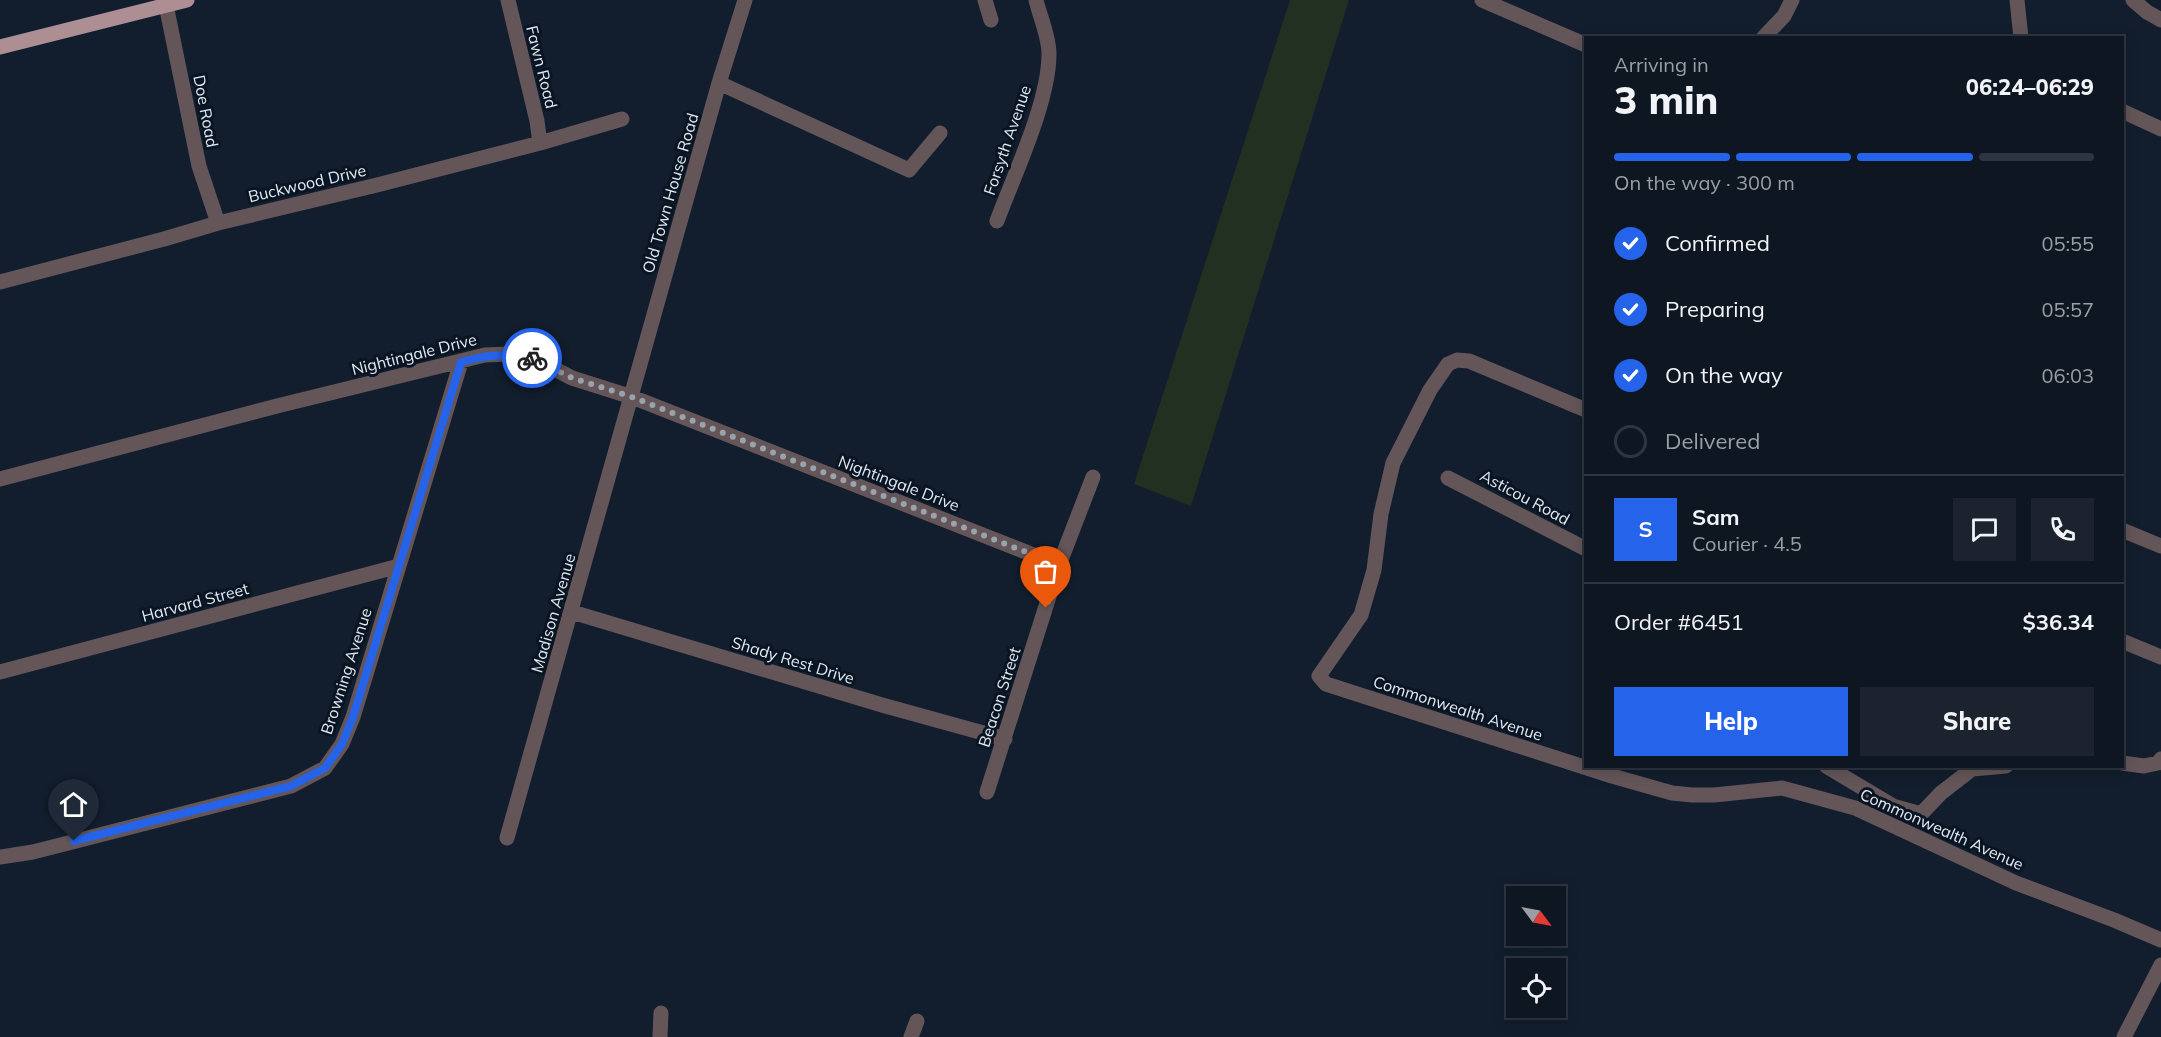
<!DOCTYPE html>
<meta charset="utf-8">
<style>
body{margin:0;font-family:Mulish,sans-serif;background:#1c232f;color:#f1f3f6;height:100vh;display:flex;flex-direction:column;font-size:22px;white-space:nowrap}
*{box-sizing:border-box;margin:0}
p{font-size:20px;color:#9b9fa5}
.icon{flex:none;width:33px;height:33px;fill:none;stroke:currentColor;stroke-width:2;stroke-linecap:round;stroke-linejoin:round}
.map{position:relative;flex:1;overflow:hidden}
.details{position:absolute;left:1584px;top:36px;width:540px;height:732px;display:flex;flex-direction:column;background:#0e1622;border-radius:0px;box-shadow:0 3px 15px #0003,0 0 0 2px #2e3540}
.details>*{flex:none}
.needle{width:39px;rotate:122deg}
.fabs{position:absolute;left:1506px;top:886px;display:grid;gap:12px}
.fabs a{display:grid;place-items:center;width:60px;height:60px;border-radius:0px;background:#0e1622;box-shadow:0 3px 15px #0003,0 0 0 2px #2e3540;font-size:30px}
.pin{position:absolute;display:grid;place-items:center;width:51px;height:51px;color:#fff;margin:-62px -26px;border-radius:50% 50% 50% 0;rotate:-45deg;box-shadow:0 0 6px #0007}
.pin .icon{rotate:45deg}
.courier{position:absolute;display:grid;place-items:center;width:60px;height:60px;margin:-30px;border:4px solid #2563eb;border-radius:50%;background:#fff;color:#222;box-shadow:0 2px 8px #0007}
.head em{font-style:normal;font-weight:800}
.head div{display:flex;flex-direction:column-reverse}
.head{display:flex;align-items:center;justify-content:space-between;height:102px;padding:0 30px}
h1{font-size:39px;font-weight:800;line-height:45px}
.bar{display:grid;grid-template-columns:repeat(4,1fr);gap:9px 6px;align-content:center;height:72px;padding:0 30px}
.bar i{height:8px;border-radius:4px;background:#2e3540}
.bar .active{background:#2563eb}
.bar p{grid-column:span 4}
.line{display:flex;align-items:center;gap:15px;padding:0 30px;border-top:2px solid #2e3540}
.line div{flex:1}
.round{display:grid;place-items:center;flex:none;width:63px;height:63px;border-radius:0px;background:#1c232f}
ol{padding:0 30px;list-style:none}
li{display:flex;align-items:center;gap:18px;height:66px}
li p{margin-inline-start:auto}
li .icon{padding:6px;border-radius:50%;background:#2563eb;color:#fff;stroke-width:4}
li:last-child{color:#9b9fa5}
li i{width:33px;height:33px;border:3px solid #2e3540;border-radius:50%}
.primary-button{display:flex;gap:12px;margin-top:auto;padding:12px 30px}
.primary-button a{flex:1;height:69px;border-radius:0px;background:#2563eb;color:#fff;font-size:24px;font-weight:800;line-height:69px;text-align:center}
.primary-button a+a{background:#1c232f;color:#f1f3f6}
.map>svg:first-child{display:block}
</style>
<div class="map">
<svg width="2161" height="1037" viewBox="0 0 2161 1037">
<rect width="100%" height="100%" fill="#121e2d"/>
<path fill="#223021" d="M 1290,0 L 1349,0 L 1191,506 L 1134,484 Z"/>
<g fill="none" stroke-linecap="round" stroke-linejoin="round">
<path stroke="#645658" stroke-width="15" d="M 508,0 L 537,121 L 540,143
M 985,0 L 991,20
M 1482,0 L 1586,45
M 2017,0 L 2021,38
M 2133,0 L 2147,12 L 2161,20
M 166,5 L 199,166 L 218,223
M 1763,38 L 1784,16 L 1792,0
M 719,83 L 909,170 L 940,133
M 2122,111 L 2161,129
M 997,221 C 1014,175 1049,102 1049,54 C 1049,36 1040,17 1036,0
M 0,282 L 164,239 L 218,223 L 377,185 L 540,143 L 622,119
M 1586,410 L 1469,361 L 1457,360 L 1448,364 L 1430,390 L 1393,463 L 1381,514 L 1374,570 L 1361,615 L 1319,676 L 1326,684 L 1612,776 L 1672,793 L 1692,795 L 1714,795 L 1782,788 L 1855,808 L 2016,883 L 2114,920 L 2161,940
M 1448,478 L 1586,549
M 0,479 L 281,405 L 485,355 L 510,354 L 534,358 L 572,378 L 632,397 L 1059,565
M 2122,530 L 2161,546
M 572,612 L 882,705 L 1005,739
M 2122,641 L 2161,657
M 0,672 L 399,566
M 2122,763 L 2144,766 L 2158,763 L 2161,759
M 1826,766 L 1893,806 L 1921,814 L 1941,793 L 1972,769 L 2006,766
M 987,792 L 1059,565 L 1093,477
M 507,838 L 719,83 L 745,0
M 0,857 L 33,852 L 291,786 L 325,768 L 342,744 L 353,717 L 461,362
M 660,1037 L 661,1013
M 911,1037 L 917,1021
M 2124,1037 L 2161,965"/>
<path stroke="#ac8e93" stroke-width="15" d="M 0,47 L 187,0"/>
</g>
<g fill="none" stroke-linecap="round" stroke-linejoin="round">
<path stroke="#99a3ae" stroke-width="6" stroke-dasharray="0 10.8" d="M 532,358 L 572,378 L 632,397 L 1059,565 L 1046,608"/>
<path stroke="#2563eb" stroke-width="8" d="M 74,841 L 291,786 L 325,768 L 342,744 L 353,717 L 461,362 C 486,355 506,353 532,358"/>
</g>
<g text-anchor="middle" stroke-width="6" stroke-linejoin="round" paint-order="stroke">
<g font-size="16" fill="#e1eaf4" stroke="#0a1523">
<text transform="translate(542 67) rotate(76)" y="6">Fawn Road</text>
<text transform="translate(206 111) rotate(79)" y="6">Doe Road</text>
<text transform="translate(1007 140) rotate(-71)" y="6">Forsyth Avenue</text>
<text transform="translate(307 183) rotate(-13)" y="6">Buckwood Drive</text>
<text transform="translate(670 193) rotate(-74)" y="6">Old Town House Road</text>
<text transform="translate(414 354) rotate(-14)" y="6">Nightingale Drive</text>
<text transform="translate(899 483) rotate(21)" y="6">Nightingale Drive</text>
<text transform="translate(1525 497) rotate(28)" y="6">Asticou Road</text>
<text transform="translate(195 602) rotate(-15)" y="6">Harvard Street</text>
<text transform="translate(553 613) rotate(-74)" y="6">Madison Avenue</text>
<text transform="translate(793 660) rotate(17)" y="6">Shady Rest Drive</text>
<text transform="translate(346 671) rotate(-72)" y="6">Browning Avenue</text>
<text transform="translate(999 697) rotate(-72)" y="6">Beacon Street</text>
<text transform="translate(1458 708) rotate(18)" y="6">Commonwealth Avenue</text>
<text transform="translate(1942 829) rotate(24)" y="6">Commonwealth Avenue</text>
</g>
</g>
</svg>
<div class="fabs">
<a><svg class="needle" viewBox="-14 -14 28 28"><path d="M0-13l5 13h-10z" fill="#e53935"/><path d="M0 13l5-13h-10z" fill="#9b9fa5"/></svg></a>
<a><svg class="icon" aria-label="locate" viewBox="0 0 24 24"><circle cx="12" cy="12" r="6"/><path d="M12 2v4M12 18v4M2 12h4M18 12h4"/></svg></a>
</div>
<div class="pin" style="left:1046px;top:608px;background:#ea580c"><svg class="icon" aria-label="bag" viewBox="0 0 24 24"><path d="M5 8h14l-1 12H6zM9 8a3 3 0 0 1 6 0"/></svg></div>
<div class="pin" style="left:74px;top:841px;background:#1f2937"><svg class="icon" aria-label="home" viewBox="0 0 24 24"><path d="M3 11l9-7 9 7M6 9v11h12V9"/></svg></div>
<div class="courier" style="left:532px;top:358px"><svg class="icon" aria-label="bike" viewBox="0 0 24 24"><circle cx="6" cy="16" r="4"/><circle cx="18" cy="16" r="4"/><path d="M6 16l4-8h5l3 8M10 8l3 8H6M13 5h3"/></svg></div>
<section class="details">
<div class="head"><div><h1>3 min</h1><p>Arriving in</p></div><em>06:24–06:29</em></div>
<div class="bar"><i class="active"></i><i class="active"></i><i class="active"></i><i></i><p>On the way · 300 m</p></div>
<ol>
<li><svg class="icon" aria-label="check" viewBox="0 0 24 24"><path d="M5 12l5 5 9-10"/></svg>Confirmed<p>05:55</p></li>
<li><svg class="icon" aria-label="check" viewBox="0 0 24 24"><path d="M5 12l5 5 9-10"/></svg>Preparing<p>05:57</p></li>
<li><svg class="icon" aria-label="check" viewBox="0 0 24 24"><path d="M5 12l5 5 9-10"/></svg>On the way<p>06:03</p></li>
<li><i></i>Delivered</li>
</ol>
<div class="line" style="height:108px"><b class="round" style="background:#2563eb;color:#fff">S</b><div><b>Sam</b><p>Courier · 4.5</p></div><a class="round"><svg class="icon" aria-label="chat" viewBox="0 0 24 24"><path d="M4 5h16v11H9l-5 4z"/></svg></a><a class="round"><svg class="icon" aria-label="phone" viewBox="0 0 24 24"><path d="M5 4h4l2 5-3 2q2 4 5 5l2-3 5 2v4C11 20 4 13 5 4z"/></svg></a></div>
<div class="line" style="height:78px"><div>Order #6451</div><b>$36.34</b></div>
<div class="primary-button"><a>Help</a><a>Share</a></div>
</section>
</div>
